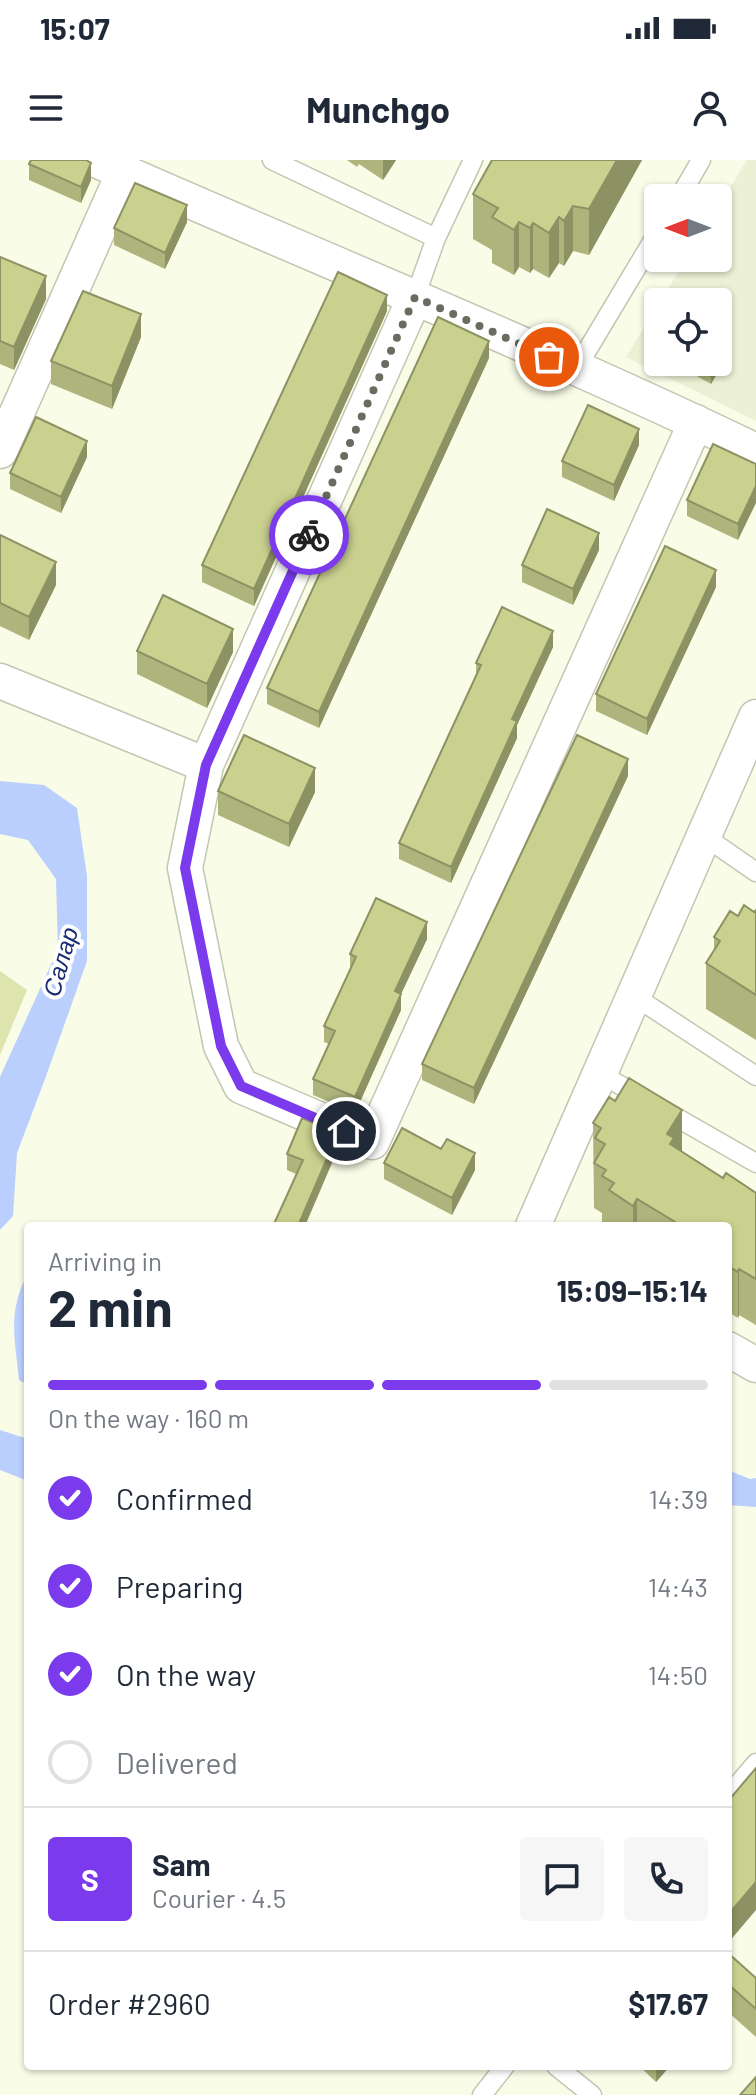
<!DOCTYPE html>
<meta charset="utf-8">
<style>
body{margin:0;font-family:Barlow,sans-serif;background:#f6f6f7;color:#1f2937;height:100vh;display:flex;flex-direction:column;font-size:30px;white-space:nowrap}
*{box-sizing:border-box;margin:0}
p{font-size:26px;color:#747a83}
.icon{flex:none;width:44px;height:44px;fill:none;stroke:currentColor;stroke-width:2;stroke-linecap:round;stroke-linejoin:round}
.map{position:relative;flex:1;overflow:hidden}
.sheet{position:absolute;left:24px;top:1062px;width:708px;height:848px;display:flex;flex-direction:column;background:#fff;border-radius:8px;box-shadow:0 2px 6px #0004}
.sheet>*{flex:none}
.needle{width:52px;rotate:270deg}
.tools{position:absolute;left:644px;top:24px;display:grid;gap:16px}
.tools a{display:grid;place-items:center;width:88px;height:88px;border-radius:8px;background:#fff;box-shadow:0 2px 6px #0004;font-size:40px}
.pin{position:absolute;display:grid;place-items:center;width:68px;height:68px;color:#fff;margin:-34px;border:4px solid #fff;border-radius:50%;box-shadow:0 2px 8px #0007}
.courier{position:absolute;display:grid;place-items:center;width:80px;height:80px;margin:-40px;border:6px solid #7c3aed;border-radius:50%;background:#fff;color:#222;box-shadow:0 2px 10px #0007}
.summary em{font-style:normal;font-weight:700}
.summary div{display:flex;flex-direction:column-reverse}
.summary{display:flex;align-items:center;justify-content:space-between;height:136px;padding:0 24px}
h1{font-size:52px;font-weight:700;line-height:60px}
.bar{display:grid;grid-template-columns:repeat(4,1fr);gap:12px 8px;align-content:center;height:96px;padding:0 24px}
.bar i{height:10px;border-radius:6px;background:#e0e1e3}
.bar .active{background:#7c3aed}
.bar p{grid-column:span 4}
.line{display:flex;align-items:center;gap:20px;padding:0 24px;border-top:2px solid #e0e1e3}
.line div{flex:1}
.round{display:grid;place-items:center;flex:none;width:84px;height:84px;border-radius:8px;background:#f6f6f7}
ol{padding:0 24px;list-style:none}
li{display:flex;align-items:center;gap:24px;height:88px}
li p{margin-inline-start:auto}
li .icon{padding:8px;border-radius:50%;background:#7c3aed;color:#fff;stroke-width:4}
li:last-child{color:#747a83}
li i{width:44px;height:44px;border:4px solid #e0e1e3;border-radius:50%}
.status{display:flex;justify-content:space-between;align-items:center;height:56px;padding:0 40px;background:#fff;direction:ltr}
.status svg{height:22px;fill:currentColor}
header{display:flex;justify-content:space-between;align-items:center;height:104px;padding:0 24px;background:#fff;font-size:36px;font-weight:700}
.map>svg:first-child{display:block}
</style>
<div class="status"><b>15:07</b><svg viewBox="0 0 49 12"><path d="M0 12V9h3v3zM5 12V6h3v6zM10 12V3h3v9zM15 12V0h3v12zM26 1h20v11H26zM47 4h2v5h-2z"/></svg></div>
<header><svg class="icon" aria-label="menu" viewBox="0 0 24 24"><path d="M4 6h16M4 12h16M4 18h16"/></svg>Munchgo<svg class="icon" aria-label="person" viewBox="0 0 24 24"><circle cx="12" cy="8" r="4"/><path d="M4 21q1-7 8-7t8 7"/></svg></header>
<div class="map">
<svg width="756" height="1935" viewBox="0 0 756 1935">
<rect width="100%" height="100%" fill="#f9fce7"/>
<path fill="#ecf0d4" d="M 747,0 L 756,0 L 756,261 L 626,197 L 658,145 L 658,202 L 718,202 L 718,142 L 660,142 L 687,98 L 718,98 L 718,47 Z"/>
<path fill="#dee4ad" d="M 0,811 L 27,830 L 0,895 Z"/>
<path fill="#bbcfff" d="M 0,621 L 44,625 L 77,648 L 87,716 L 87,801 L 45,919 L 17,993 L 13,1056 L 0,1070 L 0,917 L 58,789 L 56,719 L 28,680 L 0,674 Z
M 28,1113 L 28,1225 L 19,1220 C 15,1179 7,1152 28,1113 Z
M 0,1270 L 28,1279 L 28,1321 L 0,1310 Z
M 728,1310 L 750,1319 L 756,1318 L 756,1347 L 728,1345 Z"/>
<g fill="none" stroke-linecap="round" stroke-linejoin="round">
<g stroke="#c3c6b2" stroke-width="21">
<path id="service" d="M 272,0 L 436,78 L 415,137
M 679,38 L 701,0
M 436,78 L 473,0
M 576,209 L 658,72
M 704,676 L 756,712
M 634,836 L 756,916
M 599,913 L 756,1003
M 728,1636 L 756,1603
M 556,1906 L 592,1935
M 482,1935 L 505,1906"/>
</g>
<g stroke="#c3c6b2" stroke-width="37">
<path id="minor" d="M 96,0 C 316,97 539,187 756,291
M 415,137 L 206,605 L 185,708 L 221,886 L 241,926 L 372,982 L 696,262
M 0,291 L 124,12
M 0,521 L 206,605
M 533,1066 L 756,557
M 728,1189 L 756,1205"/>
</g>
<use href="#service" stroke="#fff" stroke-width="18"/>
<use href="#minor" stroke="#fff" stroke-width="34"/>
</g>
<path fill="#aeb47b" d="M 347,0 L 396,0 L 383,20 L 359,4 L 357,7 Z
M 492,0 L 642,0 L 589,95 L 573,91 L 564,106 L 559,103 L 549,118 L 533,109 L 530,113 L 519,107 L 514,115 L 492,103 L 492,90 L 473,79 L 473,34 Z
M 29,4 L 91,20 L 81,43 L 29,20 Z
M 187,62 L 165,109 L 114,85 L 114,68 Z
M 0,97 L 46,139 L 14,210 L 0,204 Z
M 387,151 L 254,446 L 202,422 L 202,405 Z
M 141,177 L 112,249 L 51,224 L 51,201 Z
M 489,198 L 319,568 L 267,544 L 267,528 Z
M 726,198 L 711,224 L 675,204 L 675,202 L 718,202 Z
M 639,285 L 614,341 L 562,317 L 562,301 Z
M 87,297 L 61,353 L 10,329 L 10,313 Z
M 756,304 L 738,380 L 687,356 L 687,340 Z
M 0,375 L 56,425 L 29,480 L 0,466 Z
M 599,390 L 573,445 L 522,422 L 522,405 Z
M 716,427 L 647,575 L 596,551 L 596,534 Z
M 553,487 L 517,565 L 517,578 L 451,723 L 399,699 L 399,683 L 476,516 L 476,503 Z
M 137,491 L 233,492 L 207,548 L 137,514 Z
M 628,616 L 474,944 L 422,920 L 422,904 Z
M 218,631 L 315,632 L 289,687 L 218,655 Z
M 756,750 L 756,880 L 706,849 L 706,803 L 714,790 L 714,777 L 738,756 L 754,752 Z
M 427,779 L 401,834 L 401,850 L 355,953 L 313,935 L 313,919 L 329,884 L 324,882 L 324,866 L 350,810 L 350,794 Z
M 593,963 L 682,992 L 723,1018 L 756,1033 L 756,1165 L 739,1155 L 738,1158 L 728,1152 L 728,1066 L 609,1066 L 602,1062 L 602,1053 L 594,1048 Z
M 338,989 L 296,1014 L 287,1010 L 287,994 Z
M 384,1003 L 475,1010 L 452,1055 L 384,1019 Z
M 728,1793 L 756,1818 L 756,1877 L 728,1852 Z
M 639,1906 L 670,1906 L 656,1922 Z"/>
<path fill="#8d9264" d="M 383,0 L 396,0 L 383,20 Z
M 617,0 L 642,0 L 589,95 L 589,49 Z
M 91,3 L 91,20 L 81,43 L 81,27 Z
M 187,45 L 187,62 L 165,109 L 165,93 Z
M 573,46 L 573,91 L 564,106 L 564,61 Z
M 559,57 L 559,103 L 549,118 L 549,73 Z
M 519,62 L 519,107 L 514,115 L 514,70 Z
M 533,63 L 533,109 L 530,113 L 530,68 Z
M 46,116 L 46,139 L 14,210 L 14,187 Z
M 387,135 L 387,151 L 254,446 L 254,429 Z
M 141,154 L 141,177 L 112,249 L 112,226 Z
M 489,181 L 489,198 L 319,568 L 319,552 Z
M 726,189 L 726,198 L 711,224 L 711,216 Z
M 639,269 L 639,285 L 614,341 L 614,325 Z
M 87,281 L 87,297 L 61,353 L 61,337 Z
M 756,326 L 756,343 L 738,380 L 738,364 Z
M 599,373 L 599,390 L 573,445 L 573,429 Z
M 56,402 L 56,425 L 29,480 L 29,457 Z
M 716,410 L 716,427 L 647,575 L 647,559 Z
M 233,469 L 233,492 L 207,548 L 207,524 Z
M 553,471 L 553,487 L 517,565 L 517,578 L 451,723 L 451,707 L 512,559 Z
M 628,599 L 628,616 L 474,944 L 474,928 Z
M 315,608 L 315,632 L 289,687 L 289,664 Z
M 427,762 L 427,779 L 401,834 L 401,850 L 355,953 L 355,937 L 395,831 Z
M 682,950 L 682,995 L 674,1008 L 667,974 Z
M 338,973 L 338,989 L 305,1066 L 298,1066 Z
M 475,993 L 475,1010 L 452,1055 L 452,1038 Z
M 637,1039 L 637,1066 L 633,1066 L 633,1046 Z
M 739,1109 L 739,1155 L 738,1158 L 738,1112 Z
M 756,1722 L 756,1750 L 728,1783 L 728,1755 Z
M 656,1906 L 670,1906 L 656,1922 Z"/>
<path fill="#cad18f" stroke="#8d9264" stroke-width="2" d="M 31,0 L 86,0 L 91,3 L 81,27 L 29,4 Z
M 492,0 L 617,0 L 589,49 L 573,46 L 564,61 L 559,57 L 549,73 L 533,63 L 530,68 L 519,62 L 514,70 L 492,57 L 498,48 L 473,34 Z
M 135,23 L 187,45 L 165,93 L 114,68 Z
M 0,97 L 46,116 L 14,187 L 0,181 Z
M 338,112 L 387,135 L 254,429 L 202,405 Z
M 83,131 L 141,154 L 112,226 L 51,201 Z
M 438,157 L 489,181 L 319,552 L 267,528 Z
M 718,185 L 726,189 L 711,216 L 686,202 L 718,202 Z
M 588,245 L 639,269 L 614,325 L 562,301 Z
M 36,257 L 87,281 L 61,337 L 10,313 Z
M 713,284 L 756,304 L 756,326 L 738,364 L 687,340 Z
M 547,349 L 599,373 L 573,429 L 522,405 Z
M 0,375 L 56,402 L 29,457 L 0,443 Z
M 665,386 L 716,410 L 647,559 L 596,534 Z
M 163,435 L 233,469 L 207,524 L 137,491 Z
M 502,447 L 553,471 L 512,559 L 517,561 L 451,707 L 399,683 L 481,505 L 476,503 Z
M 244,575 L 315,608 L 289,664 L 218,631 Z
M 577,575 L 628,599 L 474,928 L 422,904 Z
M 376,738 L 427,762 L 395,831 L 401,834 L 355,937 L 313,919 L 335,871 L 324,866 L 356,797 L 350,794 Z
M 744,745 L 754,752 L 756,750 L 756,835 L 706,803 L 720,781 L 714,777 L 730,751 L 738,756 Z
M 629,918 L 682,950 L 667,974 L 674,978 L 670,984 L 723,1018 L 726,1013 L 756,1033 L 756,1119 L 739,1109 L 738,1112 L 728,1106 L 728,1066 L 682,1066 L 637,1039 L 633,1046 L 609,1030 L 614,1023 L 602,1016 L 606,1010 L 594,1003 L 605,984 L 595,978 L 601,968 L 593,963 L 609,937 L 615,941 Z
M 302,958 L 338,973 L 298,1066 L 273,1066 L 303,1000 L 287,994 Z
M 402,968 L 441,989 L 447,979 L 475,993 L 452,1038 L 384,1003 Z
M 756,1608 L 756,1722 L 728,1755 L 728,1641 Z
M 728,1793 L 756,1818 L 756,1849 L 728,1824 Z
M 756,1917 L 756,1935 L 740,1935 Z"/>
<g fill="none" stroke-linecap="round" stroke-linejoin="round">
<path stroke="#6a6c5f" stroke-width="8" stroke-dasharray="0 14.4" d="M 309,375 L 415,137 L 549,197"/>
<path stroke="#7c3aed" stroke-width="10" d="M 309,375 L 206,605 L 185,708 L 221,886 L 241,926 L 346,971"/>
</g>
<g text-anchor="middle" stroke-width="8" stroke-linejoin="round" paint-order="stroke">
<g font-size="24" font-style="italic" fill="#192c6e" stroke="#fff">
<text transform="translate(61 802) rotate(-74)" y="8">Салар</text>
</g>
</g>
</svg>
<div class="tools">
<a><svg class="needle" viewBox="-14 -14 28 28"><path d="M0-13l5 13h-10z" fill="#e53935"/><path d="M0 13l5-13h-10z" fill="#747a83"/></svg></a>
<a><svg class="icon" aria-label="locate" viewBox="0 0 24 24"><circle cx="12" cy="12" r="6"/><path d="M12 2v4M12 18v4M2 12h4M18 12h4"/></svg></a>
</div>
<div class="pin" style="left:549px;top:197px;background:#ea580c"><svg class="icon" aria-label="bag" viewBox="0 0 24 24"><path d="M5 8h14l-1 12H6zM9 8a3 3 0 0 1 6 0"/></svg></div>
<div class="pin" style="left:346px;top:971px;background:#1f2937"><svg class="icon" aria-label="home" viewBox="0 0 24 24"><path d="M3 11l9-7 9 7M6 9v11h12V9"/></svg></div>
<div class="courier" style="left:309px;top:375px"><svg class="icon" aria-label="bike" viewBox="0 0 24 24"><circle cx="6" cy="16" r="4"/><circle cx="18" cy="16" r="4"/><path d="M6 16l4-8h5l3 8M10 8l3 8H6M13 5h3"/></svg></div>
<section class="sheet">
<div class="summary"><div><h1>2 min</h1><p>Arriving in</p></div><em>15:09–15:14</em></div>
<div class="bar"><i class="active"></i><i class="active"></i><i class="active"></i><i></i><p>On the way · 160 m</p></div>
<ol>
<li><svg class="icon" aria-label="check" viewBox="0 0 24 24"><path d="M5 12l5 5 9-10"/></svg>Confirmed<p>14:39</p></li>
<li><svg class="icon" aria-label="check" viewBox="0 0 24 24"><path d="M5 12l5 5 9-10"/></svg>Preparing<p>14:43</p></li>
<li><svg class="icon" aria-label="check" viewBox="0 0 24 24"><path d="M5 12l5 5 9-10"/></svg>On the way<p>14:50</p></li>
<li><i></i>Delivered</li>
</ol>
<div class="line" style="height:144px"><b class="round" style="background:#7c3aed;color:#fff">S</b><div><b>Sam</b><p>Courier · 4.5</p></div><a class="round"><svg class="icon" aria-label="chat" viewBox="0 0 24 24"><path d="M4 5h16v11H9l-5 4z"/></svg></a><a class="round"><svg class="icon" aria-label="phone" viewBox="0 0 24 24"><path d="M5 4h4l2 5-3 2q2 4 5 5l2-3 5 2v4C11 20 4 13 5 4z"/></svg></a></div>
<div class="line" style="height:104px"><div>Order #2960</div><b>$17.67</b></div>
</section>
</div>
